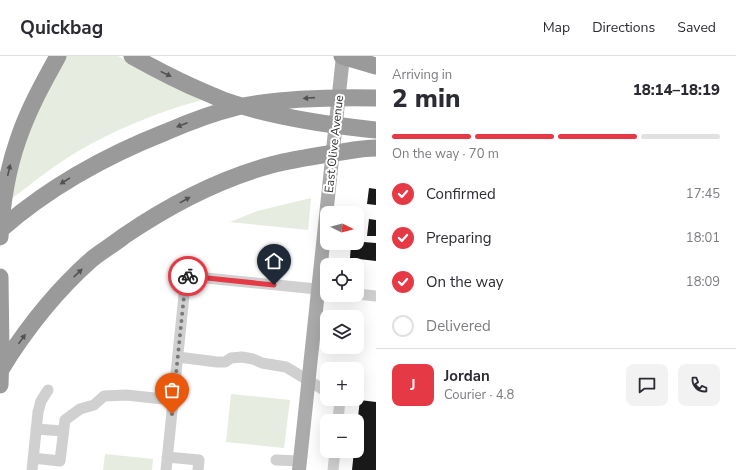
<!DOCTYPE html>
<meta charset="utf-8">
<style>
body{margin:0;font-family:"Nunito Sans",sans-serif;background:#f2f2f3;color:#2b2b33;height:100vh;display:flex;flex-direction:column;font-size:15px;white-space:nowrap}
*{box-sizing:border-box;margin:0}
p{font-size:13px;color:#7c7c81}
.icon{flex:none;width:22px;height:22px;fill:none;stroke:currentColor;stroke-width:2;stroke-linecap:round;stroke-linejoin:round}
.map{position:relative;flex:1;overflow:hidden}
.details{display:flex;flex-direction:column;background:#fff;width:360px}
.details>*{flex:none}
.needle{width:26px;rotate:96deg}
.buttons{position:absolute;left:320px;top:150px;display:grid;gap:8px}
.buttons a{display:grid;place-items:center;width:44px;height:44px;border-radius:8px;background:#fff;box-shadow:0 4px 16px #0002;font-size:20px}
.pin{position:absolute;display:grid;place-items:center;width:34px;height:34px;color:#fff;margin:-41px -17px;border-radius:50% 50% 50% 0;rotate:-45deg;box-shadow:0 0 4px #0007}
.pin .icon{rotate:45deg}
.courier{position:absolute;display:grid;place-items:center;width:40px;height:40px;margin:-20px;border:3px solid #e63946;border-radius:50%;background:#fff;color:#222;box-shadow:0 1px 5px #0007}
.summary em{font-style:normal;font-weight:800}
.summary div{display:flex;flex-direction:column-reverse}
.summary{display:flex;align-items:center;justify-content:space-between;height:68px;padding:0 16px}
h1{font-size:26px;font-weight:800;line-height:30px}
.bar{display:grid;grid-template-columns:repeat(4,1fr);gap:6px 4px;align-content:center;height:48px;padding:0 16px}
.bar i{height:5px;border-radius:3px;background:#e1e1e2}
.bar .active{background:#e63946}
.bar p{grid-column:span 4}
.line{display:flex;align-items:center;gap:10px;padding:0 16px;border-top:1px solid #e1e1e2}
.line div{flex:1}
.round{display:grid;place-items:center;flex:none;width:42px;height:42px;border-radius:8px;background:#f2f2f3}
ol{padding:0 16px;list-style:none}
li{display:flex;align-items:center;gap:12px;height:44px}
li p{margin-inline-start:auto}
li .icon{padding:4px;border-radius:50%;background:#e63946;color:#fff;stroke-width:4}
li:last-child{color:#7c7c81}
li i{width:22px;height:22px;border:2px solid #e1e1e2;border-radius:50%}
header{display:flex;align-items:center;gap:24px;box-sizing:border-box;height:56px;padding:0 20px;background:#fff;border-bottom:1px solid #e1e1e2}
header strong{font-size:19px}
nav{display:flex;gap:22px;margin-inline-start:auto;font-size:14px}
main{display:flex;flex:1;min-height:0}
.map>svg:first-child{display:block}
</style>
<header>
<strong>Quickbag</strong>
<nav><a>Map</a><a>Directions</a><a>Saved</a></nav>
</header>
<main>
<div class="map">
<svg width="376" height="414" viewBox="0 0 376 414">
<rect width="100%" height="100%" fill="#fff"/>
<path fill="#e6ecdf" d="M 66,0 L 118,0 L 150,19 L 180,34 L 202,44 C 157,56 114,74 75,97 C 52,111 31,128 10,144 C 16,120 21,95 30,72 C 40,47 54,24 66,0 Z
M 311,142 L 308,174 L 230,166 L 257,155 Z
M 231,338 L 290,344 L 284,392 L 226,386 Z
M 105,398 L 153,403 L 152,414 L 103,414 Z"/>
<path fill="#1a1a1a" d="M 369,132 L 376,133 L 376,149 L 367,148 Z
M 369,163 L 376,164 L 376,180 L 367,180 Z
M 363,186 L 376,187 L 376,205 L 350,202 L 351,189 L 362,190 Z
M 360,344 L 376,346 L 376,414 L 352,414 L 354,395 L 357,395 L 357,369 Z"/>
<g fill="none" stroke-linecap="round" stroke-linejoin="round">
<path stroke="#d0d0d0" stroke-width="11" d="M 357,238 L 376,240
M 178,301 L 217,306 L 225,306 L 231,302 L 242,301 L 253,303 L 262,307 L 286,311 L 324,334 L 327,335
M 338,365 L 340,343
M 36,373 L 63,375
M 167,401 L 199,404 L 198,414
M 33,402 L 60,405 L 65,364 L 80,353 L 94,349 L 104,340 L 126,339 L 173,344
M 276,404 L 300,405
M 32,414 L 38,356 L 41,345 L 48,334
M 166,414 L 186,220 L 327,234
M 333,414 L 335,395"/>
<path stroke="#ababab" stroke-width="14" d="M 299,414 L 343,0"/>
<path stroke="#9a9a9a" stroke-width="17" d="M 132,0 C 157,14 182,27 209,38 C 216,41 224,45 232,47 C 279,62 327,69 376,74
M 342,0 L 376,10
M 0,174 C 49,131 105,100 166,76 C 189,66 213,57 237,51 C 283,42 330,41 376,42
M 0,181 C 2,147 7,115 18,84 C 28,54 43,27 58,0
M 0,221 L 1,297 L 0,329
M 0,315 C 25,274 56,235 92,203 C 102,195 114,188 124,180 C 168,150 220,123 271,109 C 290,104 309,101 328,98 C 344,96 360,92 376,92"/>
</g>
<defs><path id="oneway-solid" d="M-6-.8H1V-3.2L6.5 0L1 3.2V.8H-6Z"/></defs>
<g fill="#525252">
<use href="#oneway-solid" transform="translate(166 18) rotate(26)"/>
<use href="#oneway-solid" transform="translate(309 42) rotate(176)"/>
<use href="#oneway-solid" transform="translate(182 69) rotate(159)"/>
<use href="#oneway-solid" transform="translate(9 114) rotate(-77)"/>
<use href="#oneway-solid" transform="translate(65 125) rotate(148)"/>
<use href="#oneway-solid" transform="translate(185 144) rotate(-29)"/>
<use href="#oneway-solid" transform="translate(78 217) rotate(-43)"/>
<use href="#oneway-solid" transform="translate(22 283) rotate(-54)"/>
</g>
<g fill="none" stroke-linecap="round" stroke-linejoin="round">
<path stroke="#7a7a7a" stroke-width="4" stroke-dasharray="0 7.2" d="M 172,358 L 186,220 L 188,220"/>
<path stroke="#e63946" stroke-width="5" d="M 188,220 L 274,229"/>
</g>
<g text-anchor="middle" stroke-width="4" stroke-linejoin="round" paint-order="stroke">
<g font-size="12" fill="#333" stroke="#fff">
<text transform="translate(334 88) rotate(-84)" y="4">East Olive Avenue</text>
</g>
</g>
</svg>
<div class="buttons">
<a><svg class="needle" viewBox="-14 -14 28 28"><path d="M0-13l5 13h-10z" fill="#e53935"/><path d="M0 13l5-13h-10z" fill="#7c7c81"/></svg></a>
<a><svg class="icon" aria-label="locate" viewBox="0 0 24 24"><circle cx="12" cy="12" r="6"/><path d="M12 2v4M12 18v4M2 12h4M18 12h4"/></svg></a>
<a><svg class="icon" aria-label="layers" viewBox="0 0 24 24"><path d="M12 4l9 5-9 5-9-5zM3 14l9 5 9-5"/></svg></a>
<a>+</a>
<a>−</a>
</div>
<div class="pin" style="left:172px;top:358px;background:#ea580c"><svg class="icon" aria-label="bag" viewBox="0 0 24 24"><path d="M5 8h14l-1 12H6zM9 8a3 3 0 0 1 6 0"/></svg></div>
<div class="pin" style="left:274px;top:229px;background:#1f2937"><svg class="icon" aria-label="home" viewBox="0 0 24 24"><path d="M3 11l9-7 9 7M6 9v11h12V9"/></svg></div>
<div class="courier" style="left:188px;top:220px"><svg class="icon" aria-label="bike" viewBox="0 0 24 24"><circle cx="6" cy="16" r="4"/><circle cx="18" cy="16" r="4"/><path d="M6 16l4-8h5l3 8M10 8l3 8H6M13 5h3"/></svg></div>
</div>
<section class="details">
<div class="summary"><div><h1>2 min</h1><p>Arriving in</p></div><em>18:14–18:19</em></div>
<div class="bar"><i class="active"></i><i class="active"></i><i class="active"></i><i></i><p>On the way · 70 m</p></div>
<ol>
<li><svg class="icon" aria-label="check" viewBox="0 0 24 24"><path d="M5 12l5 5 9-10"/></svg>Confirmed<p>17:45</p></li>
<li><svg class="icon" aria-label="check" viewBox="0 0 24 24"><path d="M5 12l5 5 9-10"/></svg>Preparing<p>18:01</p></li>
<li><svg class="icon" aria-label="check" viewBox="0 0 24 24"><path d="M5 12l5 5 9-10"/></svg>On the way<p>18:09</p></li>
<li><i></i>Delivered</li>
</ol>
<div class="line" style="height:72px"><b class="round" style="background:#e63946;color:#fff">J</b><div><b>Jordan</b><p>Courier · 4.8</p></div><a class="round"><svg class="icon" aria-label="chat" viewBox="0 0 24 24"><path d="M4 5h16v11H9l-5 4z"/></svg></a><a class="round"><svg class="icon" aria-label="phone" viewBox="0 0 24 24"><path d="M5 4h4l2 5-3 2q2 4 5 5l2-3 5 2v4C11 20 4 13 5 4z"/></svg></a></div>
</section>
</main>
